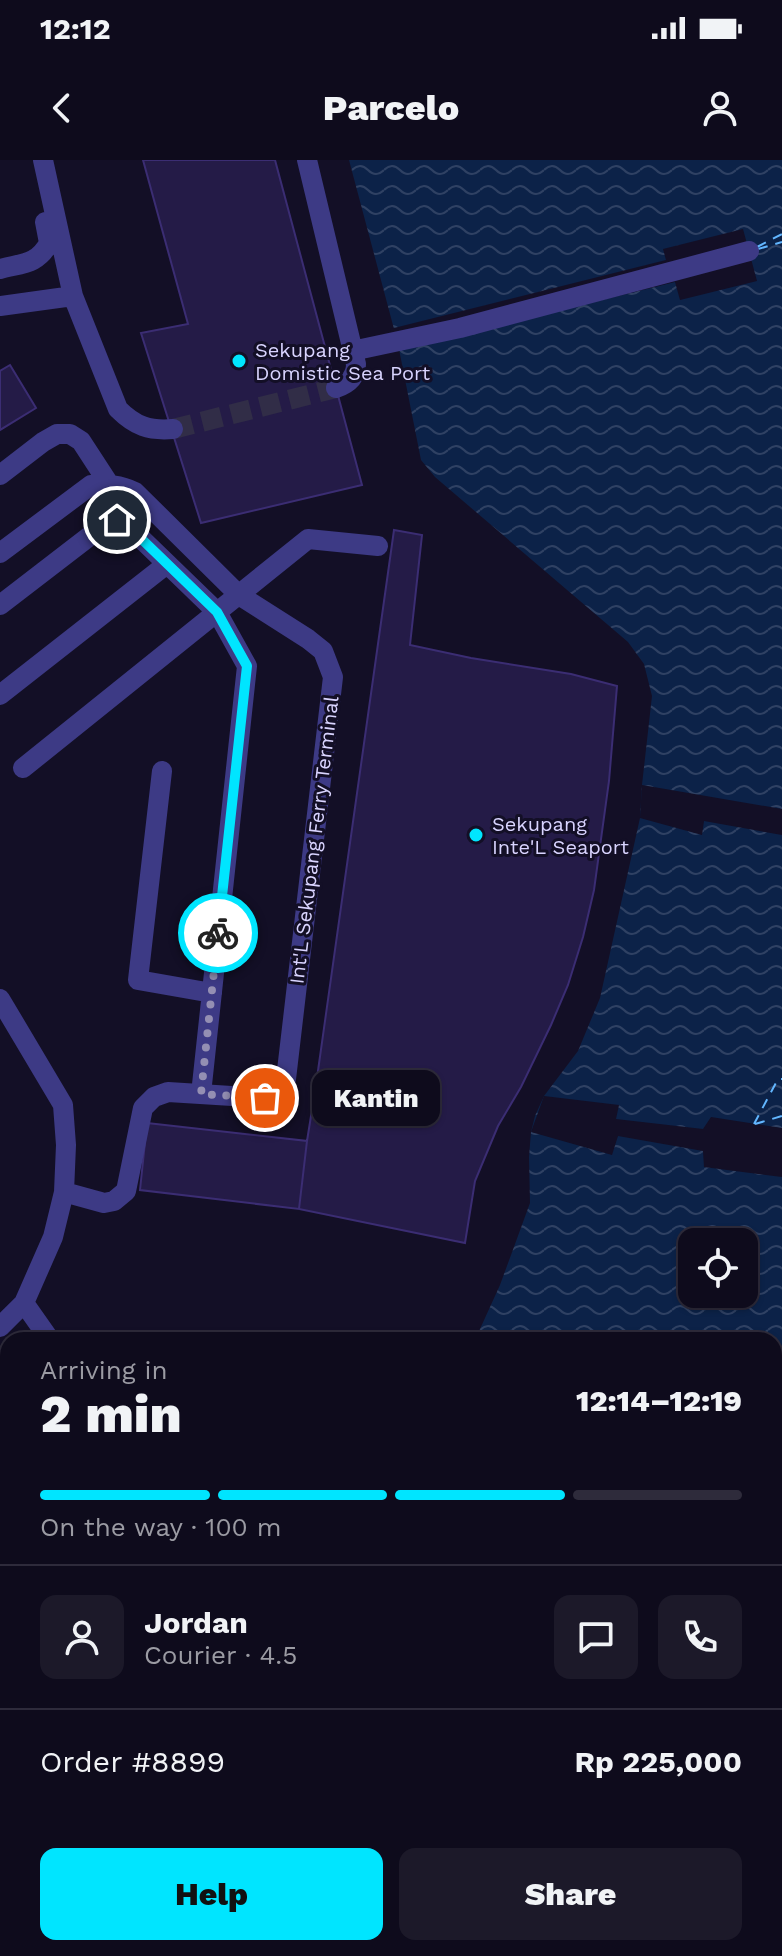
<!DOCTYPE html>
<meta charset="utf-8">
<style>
body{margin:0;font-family:"Work Sans",sans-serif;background:#1c1929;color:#f1f3f6;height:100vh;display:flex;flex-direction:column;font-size:30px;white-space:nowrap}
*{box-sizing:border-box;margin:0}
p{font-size:26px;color:#9b9ba3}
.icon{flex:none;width:44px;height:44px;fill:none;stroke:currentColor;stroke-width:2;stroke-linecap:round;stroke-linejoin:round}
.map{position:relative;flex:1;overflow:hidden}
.sheet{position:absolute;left:0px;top:1172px;width:782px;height:624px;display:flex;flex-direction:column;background:#0e0b1c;border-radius:24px 24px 0 0;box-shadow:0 2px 6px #0004,0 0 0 2px #2e2b3b}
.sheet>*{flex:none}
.fabs{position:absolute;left:678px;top:1068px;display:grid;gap:16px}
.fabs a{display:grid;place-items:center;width:80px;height:80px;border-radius:16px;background:#0e0b1c;box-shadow:0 2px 6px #0004,0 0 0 2px #2e2b3b;font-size:40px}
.pin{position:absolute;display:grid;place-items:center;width:68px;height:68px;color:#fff;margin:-34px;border:4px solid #fff;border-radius:50%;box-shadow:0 2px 8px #0007}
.courier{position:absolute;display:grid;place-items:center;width:80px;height:80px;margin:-40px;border:6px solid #00e5ff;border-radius:50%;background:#fff;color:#222;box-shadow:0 2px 10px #0007}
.bubble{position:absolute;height:56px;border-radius:16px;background:#0e0b1c;box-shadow:0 2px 6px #0004,0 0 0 2px #2e2b3b;font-size:26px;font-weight:800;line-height:56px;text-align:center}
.summary em{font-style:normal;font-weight:800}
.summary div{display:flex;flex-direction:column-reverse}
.summary{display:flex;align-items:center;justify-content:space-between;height:136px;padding:0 40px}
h1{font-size:52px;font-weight:800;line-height:60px}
.bar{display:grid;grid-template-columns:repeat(4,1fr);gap:12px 8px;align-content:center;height:96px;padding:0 40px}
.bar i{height:10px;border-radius:6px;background:#2e2b3b}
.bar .on{background:#00e5ff}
.bar p{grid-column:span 4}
.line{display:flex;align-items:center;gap:20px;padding:0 40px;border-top:2px solid #2e2b3b}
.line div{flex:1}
.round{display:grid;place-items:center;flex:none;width:84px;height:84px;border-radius:16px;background:#1c1929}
.action{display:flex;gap:16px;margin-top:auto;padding:16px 40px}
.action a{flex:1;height:92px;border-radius:16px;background:#00e5ff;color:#111;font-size:32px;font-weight:800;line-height:92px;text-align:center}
.action a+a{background:#1c1929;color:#f1f3f6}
.status{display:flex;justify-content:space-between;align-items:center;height:56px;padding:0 40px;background:#0e0b1c;direction:ltr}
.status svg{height:22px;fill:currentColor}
header{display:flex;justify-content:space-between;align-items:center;height:104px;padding:0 40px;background:#0e0b1c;font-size:36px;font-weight:800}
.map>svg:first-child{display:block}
</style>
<div class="status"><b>12:12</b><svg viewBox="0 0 49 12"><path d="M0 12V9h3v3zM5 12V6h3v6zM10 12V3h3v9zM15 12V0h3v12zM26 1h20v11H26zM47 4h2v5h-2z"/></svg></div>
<header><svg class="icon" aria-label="back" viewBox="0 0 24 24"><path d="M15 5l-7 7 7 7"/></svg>Parcelo<svg class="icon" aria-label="person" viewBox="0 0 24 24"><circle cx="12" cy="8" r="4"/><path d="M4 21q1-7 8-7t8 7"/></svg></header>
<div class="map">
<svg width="782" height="1796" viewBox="0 0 782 1796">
<defs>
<pattern id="water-waves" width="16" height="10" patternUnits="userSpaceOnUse" patternTransform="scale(2)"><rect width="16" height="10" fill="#0c2248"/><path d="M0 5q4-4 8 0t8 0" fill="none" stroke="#2f4163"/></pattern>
</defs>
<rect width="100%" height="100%" fill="#130f26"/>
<path fill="url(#water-waves)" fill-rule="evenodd" d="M 349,0 L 782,0 L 782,1796 L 0,1796 L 0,1694 L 8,1687 L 8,1788 L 774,1788 L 774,1180 L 475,1180 L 500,1125 L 530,1043 L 529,997 L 531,972 L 535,956 L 544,936 L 578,891 L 600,838 L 640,658 L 642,625 L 652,536 L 644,504 L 628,482 L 435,317 L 421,300 L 398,184 ZM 692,1082 L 744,1082 L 744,1134 L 692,1134 Z"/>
<path fill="#130f26" d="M 743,69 L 757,121 L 680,140 L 675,122 L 395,191 L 390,169 L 666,100 L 663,89 Z
M 642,625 L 782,649 L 782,675 L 704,661 L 702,675 L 640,658 Z
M 544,936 L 619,945 L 616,959 L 703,969 L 711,957 L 782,968 L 782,1017 L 704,1007 L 703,991 L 618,976 L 612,995 L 531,972 Z
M 82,1788 L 202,1788 L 192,1796 L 84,1796 Z"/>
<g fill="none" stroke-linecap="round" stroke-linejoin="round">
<path stroke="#62b6ff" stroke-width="2" stroke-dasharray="10 8" stroke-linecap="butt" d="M 757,87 L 782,74
M 758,89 L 782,82
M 754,964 L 778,919 L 782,919
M 755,964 L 782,956"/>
</g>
<path fill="#241b47" stroke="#3b2d73" stroke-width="2" d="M 143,0 L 275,0 L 362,325 L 201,363 L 141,173 L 188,164 Z
M 10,205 L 36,248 L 0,270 L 0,211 Z
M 394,370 L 422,375 L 410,485 L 471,498 L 571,514 L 617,526 L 609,621 L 594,730 L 583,777 L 568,825 L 551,865 L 521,927 L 498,966 L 475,1021 L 465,1083 L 299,1049 L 307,981 L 316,925 Z
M 147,963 L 307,981 L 299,1049 L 140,1030 Z
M 8,1405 L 8,1431 L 0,1420 L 0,1411 Z"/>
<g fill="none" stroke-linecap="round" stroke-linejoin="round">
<path stroke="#312d47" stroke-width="20" stroke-dasharray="20 10" stroke-linecap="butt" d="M 173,269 L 336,228"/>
<path stroke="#3d3a85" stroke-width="20" d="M 43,0 L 73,136 L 118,249 C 135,266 149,271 173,269
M 307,0 L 356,204 C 356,217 348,224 336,228
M 0,109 C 22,103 37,105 49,83 L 45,62
M 0,146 L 73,136
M 352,191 L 460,168 L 749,91
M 0,315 L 43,282 L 57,274 L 70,274 L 81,281 L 109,324
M 0,393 L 91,325 C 107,324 120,325 135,332 L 239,435 L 308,479 L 323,491 L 333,517 L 286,919 L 278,933 L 265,938 L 168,932 L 154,937 L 143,948 L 126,1031 L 114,1041 L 104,1043 L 64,1032
M 0,445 L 108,362 L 117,360 L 124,362 L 217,452 L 247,506 L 201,934
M 0,535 L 167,404
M 23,608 L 308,379 L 378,386
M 162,611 L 138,820 L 212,833
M 0,839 L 63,945 L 66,985 L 64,1032 L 53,1077 L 24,1143 L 0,1167
M 24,1143 L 50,1180
M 0,1350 L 8,1344
M 0,1584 L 8,1601
M 100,1788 L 103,1796
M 145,1796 L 155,1788"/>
</g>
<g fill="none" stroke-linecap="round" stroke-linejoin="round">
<path stroke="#948fb3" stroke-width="8" stroke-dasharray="0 14.4" d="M 218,773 L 201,934 L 265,938"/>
<path stroke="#00e5ff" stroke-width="10" d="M 117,360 L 124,362 L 217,452 L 247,506 L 218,773"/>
</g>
<g fill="#00e5ff" stroke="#130f26" stroke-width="3">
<circle cx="239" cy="201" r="8"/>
<circle cx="476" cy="675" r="8"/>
</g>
<g text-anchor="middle" stroke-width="6" stroke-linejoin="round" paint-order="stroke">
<g font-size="20" fill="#d9d4ff" stroke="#130f26" text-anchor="start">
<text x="255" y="197">Sekupang<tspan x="255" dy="23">Domistic Sea Port</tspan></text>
<text x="492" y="671">Sekupang<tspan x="492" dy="23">Inte'L Seaport</tspan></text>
</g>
<g font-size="20" fill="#d9d4ff" stroke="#130f26">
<text transform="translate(314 680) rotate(-83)" y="7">Int'L Sekupang Ferry Terminal</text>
</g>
</g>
</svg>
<div class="fabs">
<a><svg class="icon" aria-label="locate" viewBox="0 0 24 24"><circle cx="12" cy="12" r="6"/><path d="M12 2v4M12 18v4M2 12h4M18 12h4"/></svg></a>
</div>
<div class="pin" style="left:265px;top:938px;background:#ea580c"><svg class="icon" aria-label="bag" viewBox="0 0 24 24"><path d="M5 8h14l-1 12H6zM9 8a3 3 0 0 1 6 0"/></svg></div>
<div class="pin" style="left:117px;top:360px;background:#1f2937"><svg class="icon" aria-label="home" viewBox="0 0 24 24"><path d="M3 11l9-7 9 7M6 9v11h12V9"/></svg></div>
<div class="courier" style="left:218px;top:773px"><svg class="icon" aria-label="bike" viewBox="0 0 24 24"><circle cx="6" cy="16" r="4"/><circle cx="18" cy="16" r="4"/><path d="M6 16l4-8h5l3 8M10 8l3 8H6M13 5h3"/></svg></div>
<div class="bubble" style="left:312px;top:910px;width:128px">Kantin</div>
<section class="sheet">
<div class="summary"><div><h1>2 min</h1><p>Arriving in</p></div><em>12:14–12:19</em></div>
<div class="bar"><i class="on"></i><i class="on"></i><i class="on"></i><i></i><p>On the way · 100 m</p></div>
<div class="line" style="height:144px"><a class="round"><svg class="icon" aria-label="person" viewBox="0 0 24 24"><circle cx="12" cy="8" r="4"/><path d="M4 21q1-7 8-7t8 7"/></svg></a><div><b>Jordan</b><p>Courier · 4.5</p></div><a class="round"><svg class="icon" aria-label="chat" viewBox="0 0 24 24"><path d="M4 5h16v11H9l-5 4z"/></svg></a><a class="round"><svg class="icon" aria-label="phone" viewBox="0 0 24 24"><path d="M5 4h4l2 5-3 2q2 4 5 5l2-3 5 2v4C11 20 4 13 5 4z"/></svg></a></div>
<div class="line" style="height:104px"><div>Order #8899</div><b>Rp 225,000</b></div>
<div class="action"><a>Help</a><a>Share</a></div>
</section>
</div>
